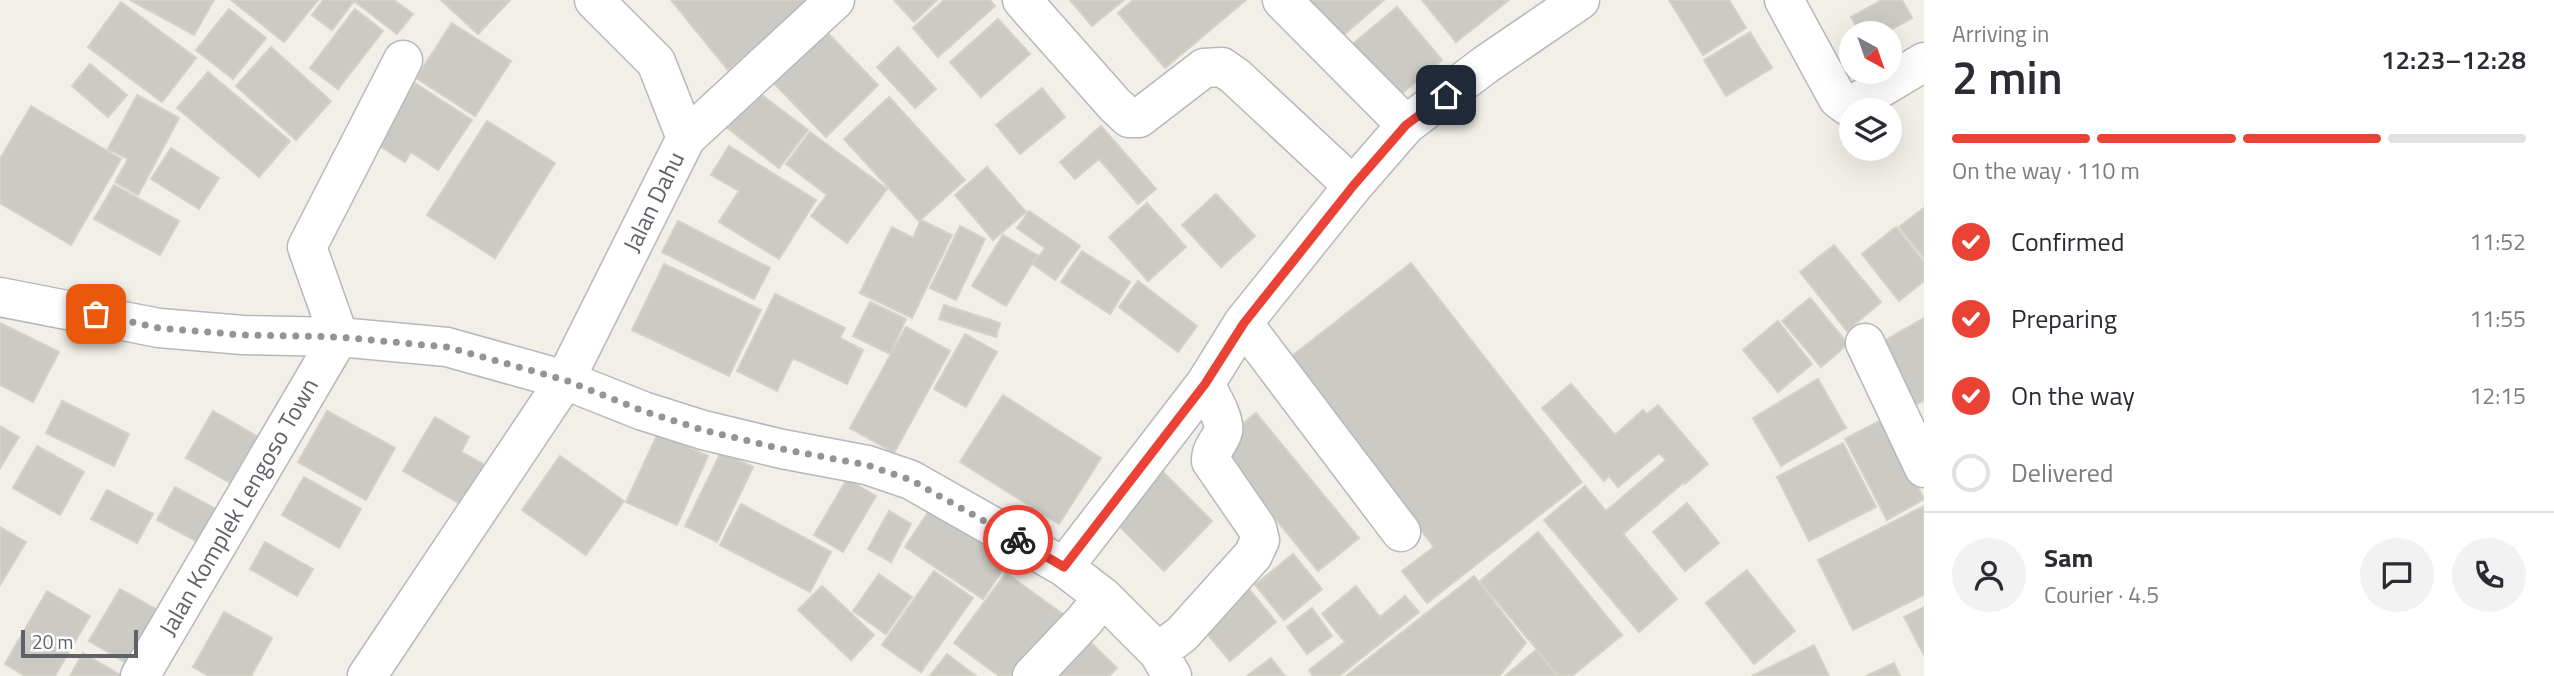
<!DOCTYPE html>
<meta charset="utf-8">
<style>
body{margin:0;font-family:"Titillium Web",sans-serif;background:#f2f2f3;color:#2b2b33;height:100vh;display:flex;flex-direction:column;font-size:26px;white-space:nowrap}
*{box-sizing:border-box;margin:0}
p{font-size:23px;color:#7c7c81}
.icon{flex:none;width:38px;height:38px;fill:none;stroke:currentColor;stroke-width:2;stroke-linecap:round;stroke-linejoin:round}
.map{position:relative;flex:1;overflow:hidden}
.details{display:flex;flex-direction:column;background:#fff;width:630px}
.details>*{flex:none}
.needle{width:46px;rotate:140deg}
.buttons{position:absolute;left:1839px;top:21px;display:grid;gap:14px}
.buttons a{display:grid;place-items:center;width:63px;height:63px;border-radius:50%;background:#fff;box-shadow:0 7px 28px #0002;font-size:35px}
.scale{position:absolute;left:21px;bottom:18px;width:117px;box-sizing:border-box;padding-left:7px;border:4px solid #5f6368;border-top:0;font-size:19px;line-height:24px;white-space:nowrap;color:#5f6368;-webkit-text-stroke:5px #fff;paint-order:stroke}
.pin{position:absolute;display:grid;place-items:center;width:60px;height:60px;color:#fff;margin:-30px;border-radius:14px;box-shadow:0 4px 10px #0006}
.courier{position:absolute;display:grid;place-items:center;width:70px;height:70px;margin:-35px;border:5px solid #ea4335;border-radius:50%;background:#fff;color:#222;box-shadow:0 2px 9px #0007}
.overview em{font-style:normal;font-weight:600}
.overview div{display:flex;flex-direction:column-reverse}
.overview{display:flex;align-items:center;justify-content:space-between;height:119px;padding:0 28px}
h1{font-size:46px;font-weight:600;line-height:52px}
.bar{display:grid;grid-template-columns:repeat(4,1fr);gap:10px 7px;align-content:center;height:84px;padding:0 28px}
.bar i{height:9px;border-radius:5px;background:#e1e1e2}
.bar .active{background:#ea4335}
.bar p{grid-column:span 4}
.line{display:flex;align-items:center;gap:18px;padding:0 28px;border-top:2px solid #e1e1e2}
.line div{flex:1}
.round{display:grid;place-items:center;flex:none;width:74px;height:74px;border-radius:37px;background:#f2f2f3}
ol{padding:0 28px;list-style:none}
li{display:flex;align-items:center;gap:21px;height:77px}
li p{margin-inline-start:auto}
li .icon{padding:7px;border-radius:50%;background:#ea4335;color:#fff;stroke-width:4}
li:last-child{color:#7c7c81}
li i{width:38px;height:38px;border:4px solid #e1e1e2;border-radius:50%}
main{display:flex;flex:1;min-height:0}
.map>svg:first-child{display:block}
</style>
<main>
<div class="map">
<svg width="1924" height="676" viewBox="0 0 1924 676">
<rect width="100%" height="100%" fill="#f1efe8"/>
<path fill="#cccac5" stroke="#d6d1c6" stroke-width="2" d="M 130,0 L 214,0 L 194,35 Z
M 231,0 L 318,0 L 284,42 Z
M 323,0 L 394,0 L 413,14 L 397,34 L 354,1 L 332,30 L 312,15 Z
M 441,0 L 510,0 L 478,34 Z
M 671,0 L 814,0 L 728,70 Z
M 894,0 L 937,0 L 914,22 Z
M 944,0 L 990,0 L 995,6 L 938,57 L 913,28 Z
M 1070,0 L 1124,0 L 1092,26 Z
M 1133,0 L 1246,0 L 1165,68 L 1118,13 Z
M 1304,0 L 1384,0 L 1339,39 Z
M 1422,0 L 1509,0 L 1456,42 Z
M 1669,0 L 1729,0 L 1746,28 L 1703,55 Z
M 1882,0 L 1902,0 L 1912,18 L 1885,33 L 1860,33 L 1851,17 Z
M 121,2 L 196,58 L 162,102 L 88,47 Z
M 1397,7 L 1442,60 L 1394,100 L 1349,47 Z
M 229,9 L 266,38 L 233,79 L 196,50 Z
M 355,9 L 383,31 L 338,89 L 310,68 Z
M 998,19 L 1030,54 L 981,97 L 950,62 Z
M 452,23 L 511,61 L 475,116 L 416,78 Z
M 819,24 L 878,85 L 826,137 L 766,75 Z
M 1750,32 L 1772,68 L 1726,96 L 1704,60 Z
M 271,47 L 331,101 L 296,140 L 236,86 Z
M 898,47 L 936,89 L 915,108 L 877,67 Z
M 90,64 L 127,95 L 108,117 L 72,86 Z
M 208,72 L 290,141 L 259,177 L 177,108 Z
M 415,83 L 472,120 L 438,170 L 411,152 L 405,162 L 375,143 Z
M 750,86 L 808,130 L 779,168 L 721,123 Z
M 1042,88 L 1065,117 L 1020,154 L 996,125 Z
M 137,95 L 179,118 L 138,195 L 115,182 L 128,159 L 108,149 Z
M 889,97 L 965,180 L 919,221 L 844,139 Z
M 31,106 L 121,159 L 71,245 L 0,203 L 0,159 Z
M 487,121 L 555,163 L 495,258 L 427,215 Z
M 1101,126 L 1156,189 L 1138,204 L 1099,159 L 1075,179 L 1060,162 Z
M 810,132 L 887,189 L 847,243 L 811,216 L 827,195 L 786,164 Z
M 729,146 L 816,200 L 779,259 L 719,222 L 739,191 L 711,175 Z
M 171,148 L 219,178 L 199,209 L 151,179 Z
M 987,167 L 1026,212 L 993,240 L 955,195 Z
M 114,185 L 179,221 L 160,255 L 94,219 Z
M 1216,194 L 1255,236 L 1221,267 L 1182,225 Z
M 1147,203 L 1186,247 L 1148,281 L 1109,237 Z
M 1924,208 L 1924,258 L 1899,227 Z
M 1029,211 L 1080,246 L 1055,280 L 1033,264 L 1045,248 L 1017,228 Z
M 921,220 L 952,235 L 912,318 L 860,293 L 892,227 L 913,238 Z
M 678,221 L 770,268 L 754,299 L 662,252 Z
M 960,226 L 985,239 L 956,300 L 930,288 Z
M 1896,227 L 1924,262 L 1924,281 L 1899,301 L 1862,254 Z
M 1003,235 L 1037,255 L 1006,306 L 972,286 Z
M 1834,245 L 1881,302 L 1847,331 L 1800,272 Z
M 1082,251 L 1130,282 L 1110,314 L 1061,282 Z
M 1411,263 L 1582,482 L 1427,603 L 1402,571 L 1434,547 L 1287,360 Z
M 664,264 L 761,310 L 729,376 L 632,330 Z
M 1138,281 L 1197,326 L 1178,352 L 1119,307 Z
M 775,294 L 845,328 L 840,338 L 863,350 L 847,384 L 793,358 L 777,391 L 737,371 Z
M 1810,298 L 1848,344 L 1821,367 L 1782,321 Z
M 870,302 L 906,319 L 890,354 L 853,336 Z
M 944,305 L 1000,323 L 996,337 L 939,319 Z
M 1924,318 L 1924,400 L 1912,407 L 1877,345 Z
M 1778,321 L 1812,364 L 1778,392 L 1743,350 Z
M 0,323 L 59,352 L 33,402 L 0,385 Z
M 906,327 L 950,351 L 894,453 L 850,428 Z
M 965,334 L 997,352 L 966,407 L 934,389 Z
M 1818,379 L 1846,428 L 1781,466 L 1753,418 Z
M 1571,384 L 1615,435 L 1643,410 L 1647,414 L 1658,405 L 1708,464 L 1685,484 L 1684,482 L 1623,534 L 1677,599 L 1639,632 L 1544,520 L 1585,486 L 1606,511 L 1666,460 L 1659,453 L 1618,487 L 1609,476 L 1604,481 L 1542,408 Z
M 1003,395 L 1101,458 L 1059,524 L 960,462 Z
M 62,401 L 129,434 L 114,466 L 46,433 Z
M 213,411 L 264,440 L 237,487 L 186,458 Z
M 327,411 L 395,448 L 366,500 L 298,462 Z
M 1256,413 L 1359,538 L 1318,571 L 1216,446 Z
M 435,417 L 469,437 L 461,452 L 492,469 L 469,509 L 403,471 Z
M 1883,419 L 1924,499 L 1887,520 L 1845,439 Z
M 0,426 L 19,437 L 0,468 Z
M 658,433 L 708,456 L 677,525 L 626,502 Z
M 1843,443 L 1876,507 L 1809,541 L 1777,477 Z
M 37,446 L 84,472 L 60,515 L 13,488 Z
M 721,452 L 753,467 L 717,542 L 685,526 Z
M 560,456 L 624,501 L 586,555 L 522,510 Z
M 1160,469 L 1212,521 L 1164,571 L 1112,519 Z
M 304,477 L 361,509 L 339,548 L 282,515 Z
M 847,479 L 876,496 L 843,552 L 814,535 Z
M 175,487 L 223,513 L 205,546 L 157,520 Z
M 107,490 L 153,514 L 137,543 L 91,519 Z
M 1687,503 L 1719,543 L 1685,571 L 1653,532 Z
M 741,504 L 831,552 L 810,592 L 720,545 Z
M 1924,506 L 1924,595 L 1853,630 L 1818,560 Z
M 931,508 L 1009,560 L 983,599 L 905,547 Z
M 889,511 L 911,524 L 891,562 L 868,549 Z
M 0,527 L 26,542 L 0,585 Z
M 1538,532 L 1622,635 L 1572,676 L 1559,676 L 1480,581 Z
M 265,542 L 313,569 L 297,596 L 250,569 Z
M 1293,554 L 1322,589 L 1284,620 L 1255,585 Z
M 1747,570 L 1795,631 L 1754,664 L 1706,603 Z
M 934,571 L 973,598 L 921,672 L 882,645 Z
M 1006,573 L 1064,615 L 1019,676 L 999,676 L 954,643 Z
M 879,574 L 912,597 L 886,634 L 853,611 Z
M 1474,576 L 1526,643 L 1499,676 L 1346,676 Z
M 1244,583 L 1276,622 L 1230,661 L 1197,622 Z
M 822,586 L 874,635 L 851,660 L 798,610 Z
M 1356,586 L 1380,617 L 1405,596 L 1419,612 L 1339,676 L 1313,676 L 1309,670 L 1345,642 L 1322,614 Z
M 120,589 L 165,614 L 133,667 L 89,641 Z
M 47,591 L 90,616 L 55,676 L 25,676 L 5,664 Z
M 1924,607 L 1924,655 L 1904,617 Z
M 1312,608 L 1332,636 L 1307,654 L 1287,627 Z
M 224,612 L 272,638 L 251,676 L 209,676 L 193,667 Z
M 1085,637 L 1117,668 L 1109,676 L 1057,676 Z
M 1814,645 L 1829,676 L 1752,676 Z
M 1536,650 L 1557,676 L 1505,676 Z
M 83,653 L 122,676 L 70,676 Z
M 947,654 L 976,676 L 930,676 Z
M 1271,658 L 1285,676 L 1247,676 Z
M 1894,663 L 1900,676 L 1866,676 Z"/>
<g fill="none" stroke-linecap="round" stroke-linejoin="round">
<g stroke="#b5b8bc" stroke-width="41">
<path id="minor" d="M 1022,0 L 1115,105 L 1129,118 L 1139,118 L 1204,68 L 1222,67 L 1235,76 L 1353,186
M 1282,0 L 1406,125
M 1784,0 L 1838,99 L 1849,107 L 1924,62
M 686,138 L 835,0
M 0,297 L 159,328 L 243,335 L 339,337 L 447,347 L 565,380 L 643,411 L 703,430 L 782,449 L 867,465 L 911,480 L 1064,567 L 1103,597 L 1158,652 L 1172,676
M 1243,323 L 1401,532
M 1865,343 L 1924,468
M 1064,567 L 1205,384 L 1243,323 L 1353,186 L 1406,125 L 1485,65 L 1580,0
M 1158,652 L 1182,634 L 1253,555 L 1260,540 L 1257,528 L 1211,461 C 1211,446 1220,443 1223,431 C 1226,420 1210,394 1205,384
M 140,676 L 339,337 L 307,247 L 403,60
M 367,676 L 565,380 L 686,138 L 656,62 L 594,0
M 1032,676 L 1084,621 L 1103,597"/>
</g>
<use href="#minor" stroke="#fff" stroke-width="38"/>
</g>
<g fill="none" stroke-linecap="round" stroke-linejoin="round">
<path stroke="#929495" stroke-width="7" stroke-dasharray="0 12.6" d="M 96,314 L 159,328 L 243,335 L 339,337 L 447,347 L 565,380 L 643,411 L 703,430 L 782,449 L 867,465 L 911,480 L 1018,540"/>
<path stroke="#ea4335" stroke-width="9" d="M 1018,540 L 1064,567 L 1205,384 L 1244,323 L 1353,186 L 1406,125 L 1446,95"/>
</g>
<g text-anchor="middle" stroke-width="6" stroke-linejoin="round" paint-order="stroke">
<g font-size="24" fill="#5f6368" stroke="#fff">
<text transform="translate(654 202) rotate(-64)" y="8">Jalan Dahu</text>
<text transform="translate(239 507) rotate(-60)" y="8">Jalan Komplek Lengoso Town</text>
</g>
</g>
</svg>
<div class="buttons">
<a><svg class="needle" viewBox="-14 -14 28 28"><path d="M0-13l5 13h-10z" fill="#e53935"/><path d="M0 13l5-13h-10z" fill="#7c7c81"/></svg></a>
<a><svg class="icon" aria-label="layers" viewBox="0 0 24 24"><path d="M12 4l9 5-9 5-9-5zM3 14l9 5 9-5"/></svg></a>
</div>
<div class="scale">20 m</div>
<div class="pin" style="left:96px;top:314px;background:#ea580c"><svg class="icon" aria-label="bag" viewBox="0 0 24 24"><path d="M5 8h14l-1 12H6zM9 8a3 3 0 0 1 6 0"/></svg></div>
<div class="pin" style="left:1446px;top:95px;background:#1f2937"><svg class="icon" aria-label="home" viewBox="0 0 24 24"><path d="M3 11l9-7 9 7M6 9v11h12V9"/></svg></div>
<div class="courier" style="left:1018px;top:540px"><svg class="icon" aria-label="bike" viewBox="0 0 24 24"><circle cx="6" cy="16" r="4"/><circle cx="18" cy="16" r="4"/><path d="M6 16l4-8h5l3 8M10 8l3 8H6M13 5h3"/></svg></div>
</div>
<section class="details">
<div class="overview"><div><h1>2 min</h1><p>Arriving in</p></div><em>12:23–12:28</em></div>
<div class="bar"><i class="active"></i><i class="active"></i><i class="active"></i><i></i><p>On the way · 110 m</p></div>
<ol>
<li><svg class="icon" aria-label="check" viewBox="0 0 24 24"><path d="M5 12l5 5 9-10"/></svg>Confirmed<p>11:52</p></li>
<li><svg class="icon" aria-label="check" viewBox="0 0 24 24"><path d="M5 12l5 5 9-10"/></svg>Preparing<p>11:55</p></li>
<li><svg class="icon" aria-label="check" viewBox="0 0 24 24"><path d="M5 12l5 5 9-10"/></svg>On the way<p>12:15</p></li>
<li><i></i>Delivered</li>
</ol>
<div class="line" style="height:126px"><a class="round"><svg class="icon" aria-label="person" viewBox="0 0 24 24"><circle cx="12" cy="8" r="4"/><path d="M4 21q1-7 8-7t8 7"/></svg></a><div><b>Sam</b><p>Courier · 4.5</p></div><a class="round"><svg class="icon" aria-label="chat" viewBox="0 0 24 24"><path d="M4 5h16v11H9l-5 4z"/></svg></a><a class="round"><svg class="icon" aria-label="phone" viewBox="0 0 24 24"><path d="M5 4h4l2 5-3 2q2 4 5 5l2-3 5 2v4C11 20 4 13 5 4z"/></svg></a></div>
</section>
</main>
